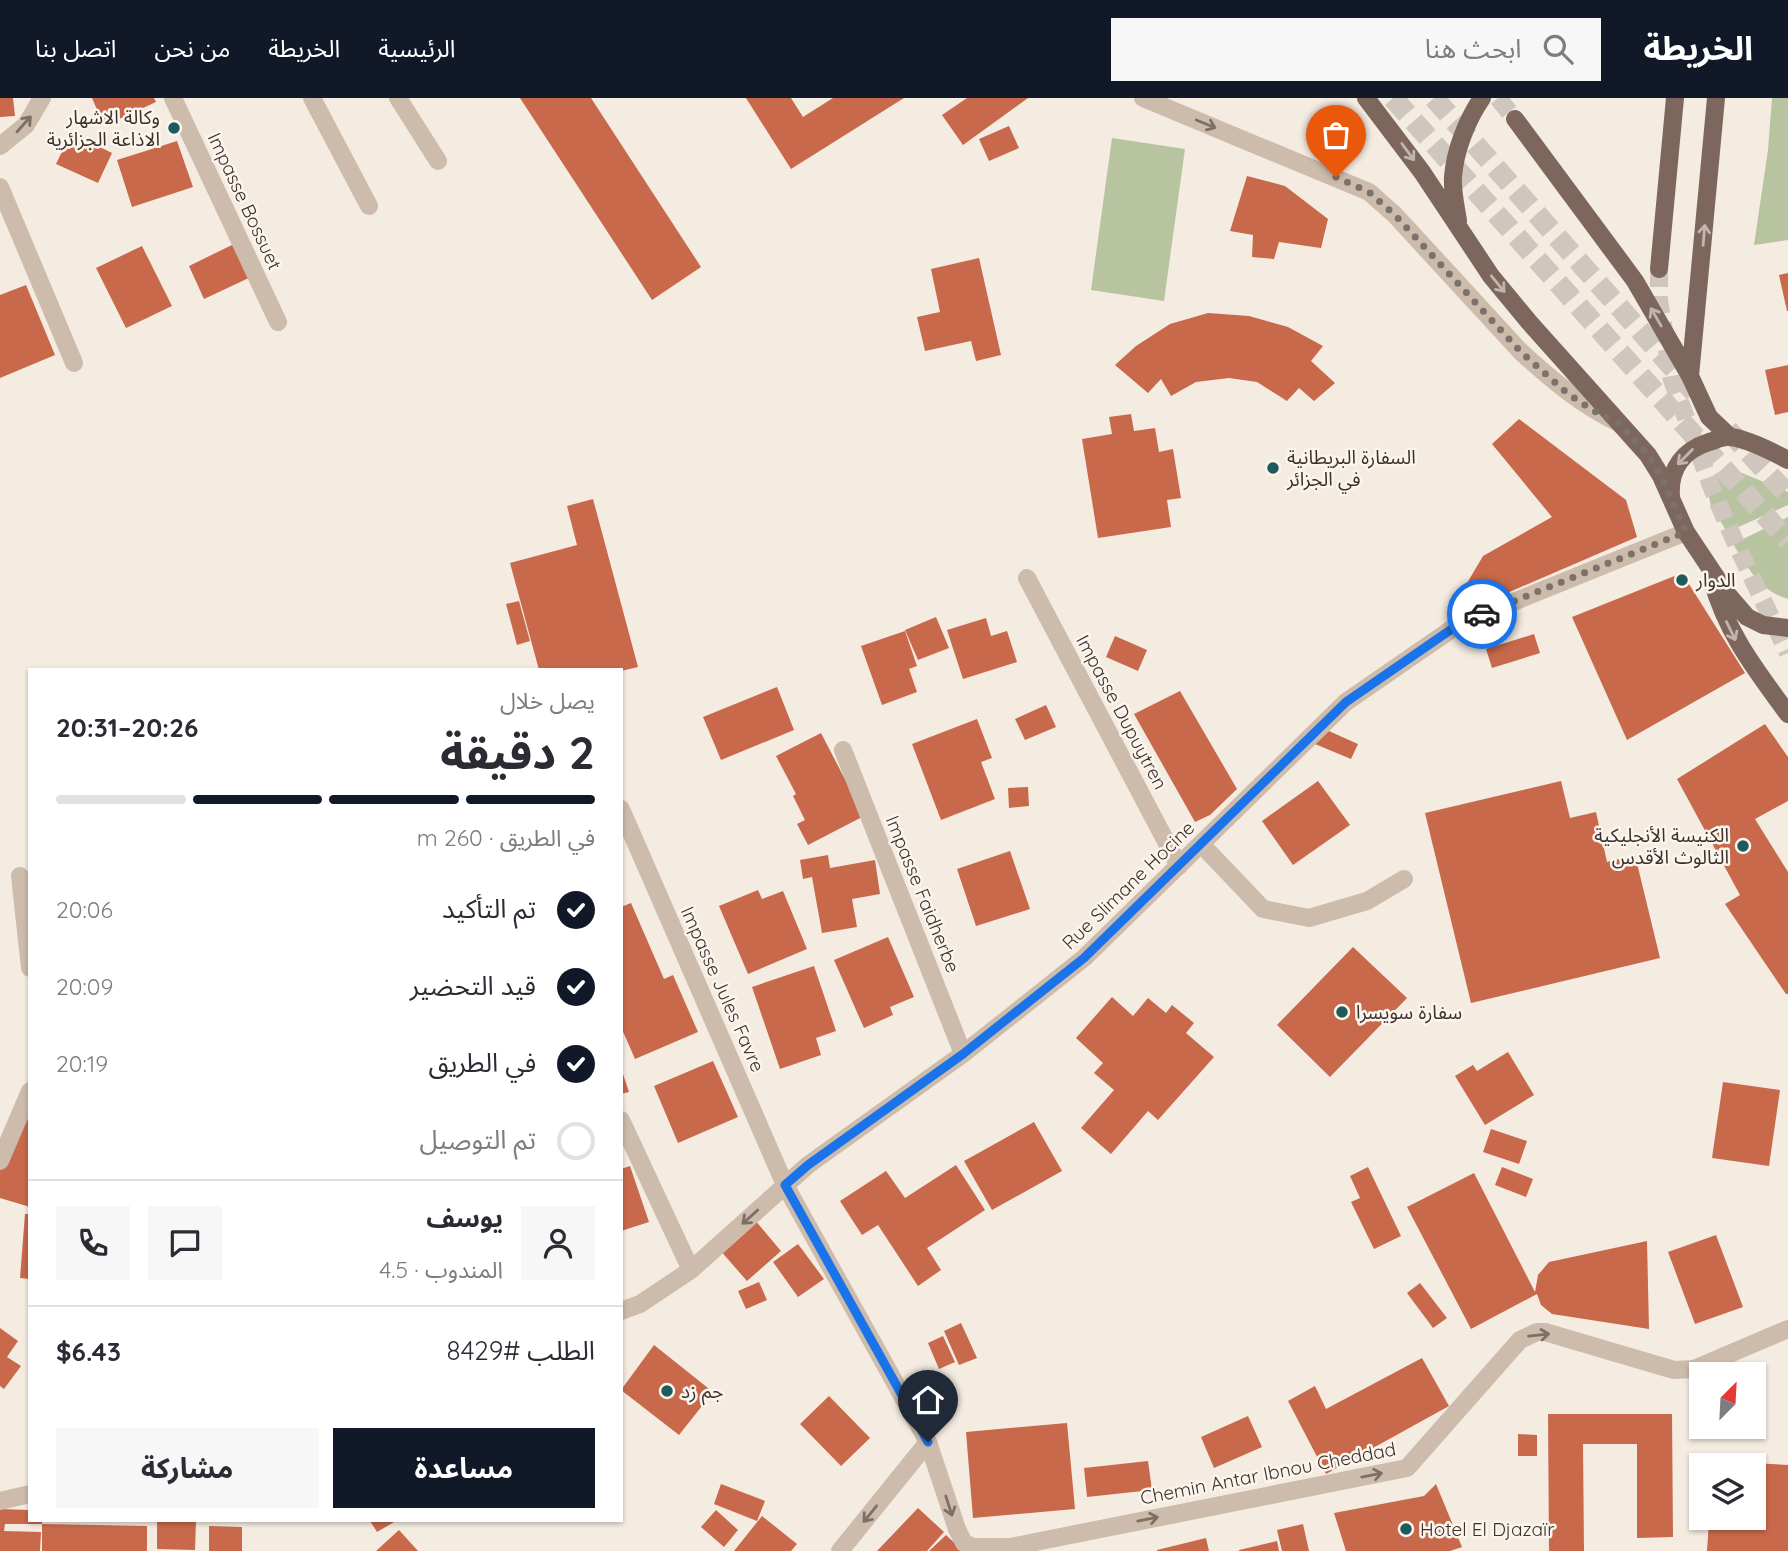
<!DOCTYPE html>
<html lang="ar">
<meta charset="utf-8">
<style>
body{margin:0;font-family:Quicksand,"Noto Sans Arabic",sans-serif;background:#f7f7f7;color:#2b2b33;direction:rtl;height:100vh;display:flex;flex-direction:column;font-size:26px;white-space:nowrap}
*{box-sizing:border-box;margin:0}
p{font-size:23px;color:#7c7c81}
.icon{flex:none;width:38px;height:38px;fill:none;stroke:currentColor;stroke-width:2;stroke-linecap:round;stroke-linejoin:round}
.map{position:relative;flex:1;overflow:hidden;direction:ltr}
.panel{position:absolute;left:28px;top:570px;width:595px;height:854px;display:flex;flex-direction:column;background:#fff;border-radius:0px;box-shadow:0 2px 5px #0004;direction:rtl}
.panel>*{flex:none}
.needle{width:46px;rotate:24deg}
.tools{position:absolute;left:1689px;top:1264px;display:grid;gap:14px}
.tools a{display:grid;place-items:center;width:77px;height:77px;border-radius:0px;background:#fff;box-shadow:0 2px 5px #0004;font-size:35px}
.pin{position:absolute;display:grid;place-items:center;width:60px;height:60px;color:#fff;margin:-72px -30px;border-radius:50% 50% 50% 0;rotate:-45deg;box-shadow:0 0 7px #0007}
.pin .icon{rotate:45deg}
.courier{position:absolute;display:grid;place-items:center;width:70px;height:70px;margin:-35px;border:5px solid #1a73e8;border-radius:50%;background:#fff;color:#222;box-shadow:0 2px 9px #0007}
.summary em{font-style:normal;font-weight:700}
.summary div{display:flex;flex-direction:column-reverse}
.summary{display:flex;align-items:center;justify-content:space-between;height:119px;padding:0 28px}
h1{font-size:46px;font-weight:700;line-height:52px}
.bar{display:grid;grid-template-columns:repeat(4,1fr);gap:10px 7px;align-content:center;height:84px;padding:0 28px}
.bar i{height:9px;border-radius:5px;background:#e1e1e2}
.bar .on{background:#111827}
.bar p{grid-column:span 4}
.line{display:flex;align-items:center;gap:18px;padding:0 28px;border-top:2px solid #e1e1e2}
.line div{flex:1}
.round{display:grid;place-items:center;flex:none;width:74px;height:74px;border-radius:0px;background:#f7f7f7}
ol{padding:0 28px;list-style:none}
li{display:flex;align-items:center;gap:21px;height:77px}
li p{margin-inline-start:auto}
li .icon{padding:7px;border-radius:50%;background:#111827;color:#fff;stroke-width:4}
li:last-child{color:#7c7c81}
li i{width:38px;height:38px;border:4px solid #e1e1e2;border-radius:50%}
.button{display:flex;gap:14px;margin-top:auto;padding:14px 28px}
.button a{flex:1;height:80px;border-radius:0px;background:#111827;color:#fff;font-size:28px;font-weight:700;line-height:80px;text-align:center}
.button a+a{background:#f7f7f7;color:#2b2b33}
header{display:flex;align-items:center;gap:42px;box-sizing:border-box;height:98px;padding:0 35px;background:#111827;color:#fff}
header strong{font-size:33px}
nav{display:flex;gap:38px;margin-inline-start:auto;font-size:24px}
.search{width:490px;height:63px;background:#f7f7f7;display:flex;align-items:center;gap:18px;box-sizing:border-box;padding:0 24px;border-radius:0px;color:#7c7c81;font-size:26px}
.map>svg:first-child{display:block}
</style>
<header>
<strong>الخريطة</strong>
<div class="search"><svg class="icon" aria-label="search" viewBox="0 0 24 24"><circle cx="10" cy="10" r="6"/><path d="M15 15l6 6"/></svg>ابحث هنا</div>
<nav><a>الرئيسية</a><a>الخريطة</a><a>من نحن</a><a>اتصل بنا</a></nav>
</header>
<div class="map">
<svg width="1788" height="1453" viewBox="0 0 1788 1453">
<rect width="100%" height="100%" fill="#f4ebe1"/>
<path fill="#b8c4a0" d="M 1772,0 L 1788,0 L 1788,142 L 1754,147 L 1768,52 Z
M 1112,40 L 1185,51 L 1164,203 L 1091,192 Z
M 1730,370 L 1788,394 L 1788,407 L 1727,434 L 1711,408 L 1707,390 L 1715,376 Z
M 1788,419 L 1788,501 C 1760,493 1748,470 1733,446 Z"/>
<path fill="#c8694b" d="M 0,0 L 13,0 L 15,18 L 0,19 Z
M 92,0 L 154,0 L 156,4 L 104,28 Z
M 520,0 L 591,0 L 701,169 L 652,202 Z
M 746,0 L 791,0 L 803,19 L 833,0 L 904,0 L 791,71 Z
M 967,0 L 1028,0 L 963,47 L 942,17 Z
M 1009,28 L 1019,50 L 989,63 L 979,41 Z
M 71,35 L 112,55 L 98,85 L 56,66 Z
M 177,43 L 193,89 L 132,109 L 117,62 Z
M 1247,78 L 1285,88 L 1328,121 L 1321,150 L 1279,144 L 1274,161 L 1252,159 L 1253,137 L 1230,133 Z
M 238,144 L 253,178 L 204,201 L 189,168 Z
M 142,148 L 172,208 L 126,230 L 96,170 Z
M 979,160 L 1001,257 L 976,263 L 971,243 L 925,253 L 917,219 L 940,214 L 931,171 Z
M 1788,175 L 1788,213 L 1787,213 L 1779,177 Z
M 26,187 L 55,257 L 0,280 L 0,197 Z
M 1208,215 L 1249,218 L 1288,229 L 1323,248 L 1311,263 L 1335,285 L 1314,303 L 1299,290 L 1287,303 L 1257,284 L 1229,280 L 1196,284 L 1171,298 L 1161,281 L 1148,295 L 1115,267 L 1136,248 L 1170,226 Z
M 1788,267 L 1788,314 L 1775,317 L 1765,272 Z
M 1131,316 L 1134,333 L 1155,330 L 1159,354 L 1173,351 L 1181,400 L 1167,402 L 1171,429 L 1098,440 L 1082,341 L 1112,336 L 1109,319 Z
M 1519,321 L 1626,402 L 1637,439 L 1477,508 L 1463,492 L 1483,458 L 1552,419 L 1492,346 Z
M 593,401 L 638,569 L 621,573 L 539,572 L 510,465 L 577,447 L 567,408 Z
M 1682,475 L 1745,575 L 1627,642 L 1572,519 Z
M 519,503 L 530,543 L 517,547 L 506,506 Z
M 936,519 L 949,550 L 918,562 L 905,532 Z
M 986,520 L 991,538 L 1007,533 L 1017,564 L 963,581 L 947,532 Z
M 905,533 L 917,568 L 909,571 L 917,594 L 882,607 L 861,548 Z
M 1534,536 L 1540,555 L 1492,570 L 1486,551 Z
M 1115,538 L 1147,552 L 1138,573 L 1106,559 Z
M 777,589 L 794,632 L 721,662 L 703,619 Z
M 1180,593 L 1237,691 L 1210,717 L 1195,724 L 1134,616 Z
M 1046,607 L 1056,629 L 1025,642 L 1015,621 Z
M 977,621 L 992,660 L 981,664 L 995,701 L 941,722 L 912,646 Z
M 1765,626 L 1788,659 L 1788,703 L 1755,721 L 1788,774 L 1788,896 L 1786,896 L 1725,806 L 1740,797 L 1677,681 Z
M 1322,630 L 1358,646 L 1351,661 L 1315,646 Z
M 821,635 L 864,718 L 808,747 L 797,726 L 805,722 L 793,698 L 796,696 L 776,658 Z
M 1318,683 L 1350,727 L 1293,767 L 1262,723 Z
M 1561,683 L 1570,720 L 1596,714 L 1607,764 L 1635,757 L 1660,860 L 1471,905 L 1425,715 Z
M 1028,689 L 1029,708 L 1009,710 L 1008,690 Z
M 1010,753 L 1030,811 L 976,828 L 957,771 Z
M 828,757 L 830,770 L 875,762 L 880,796 L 852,801 L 857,829 L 822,835 L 812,779 L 803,781 L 800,762 Z
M 758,792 L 762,801 L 783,793 L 807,851 L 748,876 L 719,808 Z
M 631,805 L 664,881 L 673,877 L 698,934 L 635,961 L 621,929 L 621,809 Z
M 888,839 L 914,899 L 890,909 L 893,917 L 864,930 L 834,862 Z
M 1353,849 L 1407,900 L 1330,979 L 1277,927 Z
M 814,868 L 836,933 L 816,940 L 821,957 L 780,971 L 752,889 Z
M 1112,899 L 1133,918 L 1148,900 L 1166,915 L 1172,907 L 1194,925 L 1186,935 L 1214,959 L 1158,1022 L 1148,1013 L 1111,1056 L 1081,1030 L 1114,992 L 1094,975 L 1103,965 L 1076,940 Z
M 1508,954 L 1534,997 L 1485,1027 L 1455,978 L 1473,967 L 1477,973 Z
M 713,963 L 738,1019 L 678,1045 L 654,988 Z
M 621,970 L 629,994 L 621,996 Z
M 1723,984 L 1780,992 L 1769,1068 L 1712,1060 Z
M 21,1005 L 30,1007 L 30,1109 L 0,1100 L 0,1072 Z
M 1034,1024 L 1062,1073 L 992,1112 L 964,1063 Z
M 1491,1031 L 1527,1043 L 1519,1066 L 1483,1054 Z
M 956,1067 L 985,1112 L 927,1150 L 941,1172 L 918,1188 L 878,1127 L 862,1137 L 840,1103 L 886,1073 L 905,1100 Z
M 630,1068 L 649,1124 L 621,1133 L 621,1071 Z
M 1368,1069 L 1401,1138 L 1374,1151 L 1351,1104 L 1360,1100 L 1350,1078 Z
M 1502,1069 L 1533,1081 L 1526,1099 L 1495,1087 Z
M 1474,1075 L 1535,1194 L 1538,1177 L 1549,1164 L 1647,1143 L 1649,1231 L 1552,1216 L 1541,1207 L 1537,1196 L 1471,1231 L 1407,1109 Z
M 25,1116 L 30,1116 L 30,1181 L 20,1180 Z
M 754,1121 L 781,1153 L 747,1183 L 719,1151 Z
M 1716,1137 L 1743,1209 L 1695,1226 L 1668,1154 Z
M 798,1146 L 824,1181 L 798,1199 L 773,1164 Z
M 759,1184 L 767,1202 L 746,1211 L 738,1193 Z
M 1420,1185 L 1447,1220 L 1433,1230 L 1407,1195 Z
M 961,1225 L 977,1260 L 959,1267 L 944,1233 Z
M 0,1230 L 18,1243 L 7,1259 L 21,1268 L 4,1291 L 0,1288 Z
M 943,1238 L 955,1264 L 939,1271 L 928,1245 Z
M 654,1247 L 713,1294 L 679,1337 L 621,1292 Z
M 1422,1260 L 1449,1308 L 1326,1376 L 1288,1303 L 1315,1288 L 1326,1311 Z
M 829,1298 L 870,1340 L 841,1368 L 800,1326 Z
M 1548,1316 L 1672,1316 L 1673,1439 L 1637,1440 L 1637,1346 L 1583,1346 L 1584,1453 L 1549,1453 Z
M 1248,1318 L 1262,1349 L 1214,1370 L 1201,1339 Z
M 1067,1325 L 1075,1411 L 973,1420 L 966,1334 Z
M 1518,1336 L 1537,1337 L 1537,1358 L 1518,1358 Z
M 1148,1363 L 1152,1392 L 1087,1399 L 1084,1370 Z
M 1754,1365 L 1788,1367 L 1788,1453 L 1707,1453 L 1709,1423 L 1723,1424 L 1724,1419 L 1754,1419 Z
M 721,1386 L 765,1403 L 757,1423 L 714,1406 Z
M 1436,1386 L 1462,1449 L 1450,1453 L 1346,1453 L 1334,1415 L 1424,1398 Z
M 918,1410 L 944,1434 L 927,1453 L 877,1453 Z
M 0,1411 L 30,1412 L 30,1423 L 42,1423 L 42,1426 L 5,1426 L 4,1433 L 41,1434 L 40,1453 L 0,1453 Z
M 716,1412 L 738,1432 L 724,1449 L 701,1429 Z
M 762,1418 L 797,1446 L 791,1453 L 734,1453 Z
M 157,1423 L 196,1423 L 195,1452 L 157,1451 Z
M 370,1423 L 396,1423 L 377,1434 Z
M 42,1426 L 147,1428 L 147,1453 L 42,1453 Z
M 1303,1426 L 1309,1453 L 1282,1453 L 1277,1432 Z
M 209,1428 L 242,1429 L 242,1453 L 209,1453 Z
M 399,1432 L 418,1453 L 376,1453 Z
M 946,1437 L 963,1453 L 929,1453 Z
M 1206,1440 L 1209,1453 L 1157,1453 L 1157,1452 Z
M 1277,1443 L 1279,1453 L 1239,1453 L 1239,1452 Z"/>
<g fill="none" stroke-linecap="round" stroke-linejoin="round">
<path stroke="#cfc6bd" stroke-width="18" stroke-dasharray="18 9" stroke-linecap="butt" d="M 1498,0 L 1515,21
M 1659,171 L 1659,202 L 1672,282 L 1713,393 L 1737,448 L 1788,555"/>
<path stroke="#cfc6bd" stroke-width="21" stroke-dasharray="21 10" stroke-linecap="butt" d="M 1393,0 L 1788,443
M 1434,0 L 1697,297
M 1728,332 L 1788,397"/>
<path stroke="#cdbbac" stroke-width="18" d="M 173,0 L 278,224
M 312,0 L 369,108
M 398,0 L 438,63
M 1143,0 L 1369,94 L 1395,117 L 1521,254 C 1552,282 1581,307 1619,325
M 0,48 L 26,27 L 42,0
M 0,89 L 74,265
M 1027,480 L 1179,768
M 843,652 L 963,956
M 621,711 L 785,1087 L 928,1344 L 957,1431 L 964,1445 L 973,1449 L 1010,1449 L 1407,1370 L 1520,1242 L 1537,1234 L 1545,1234 L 1674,1272 L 1694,1271 L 1788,1231
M 1201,746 L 1263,811 L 1309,820 L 1367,803 L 1404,781
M 20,778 L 30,870
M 621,1022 L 691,1172
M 0,1063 L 30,993
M 621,1213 L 640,1206 L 691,1172 L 808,1067 L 963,956 L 1084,860 L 1346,604 L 1459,526 L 1686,434
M 0,1403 L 30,1396
M 840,1453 L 928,1344"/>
<path stroke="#7d675c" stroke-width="18" d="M 1366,0 L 1422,74 L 1491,178 L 1529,224 L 1648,357 L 1661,378 L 1686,434 L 1728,497 L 1747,519 L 1763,527 L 1788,530
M 1515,21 L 1635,183 L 1690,278 L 1709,319 L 1730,339
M 1458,123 C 1456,109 1452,93 1453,79 C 1455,52 1467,22 1482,0
M 1659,171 L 1675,0
M 1690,278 L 1716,0
M 1671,398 C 1669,370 1684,352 1709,344 C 1716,342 1724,338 1731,339 C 1748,341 1773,354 1788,362
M 1712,482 C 1727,536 1756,572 1788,616"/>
</g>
<defs><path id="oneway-shaft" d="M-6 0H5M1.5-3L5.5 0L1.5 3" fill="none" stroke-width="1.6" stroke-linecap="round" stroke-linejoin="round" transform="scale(1.75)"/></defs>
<g stroke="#7d6f65">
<use href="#oneway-shaft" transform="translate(24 26) rotate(-48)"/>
<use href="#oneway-shaft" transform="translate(1206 26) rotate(22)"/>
<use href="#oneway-shaft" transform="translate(750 1119) rotate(138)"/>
<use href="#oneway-shaft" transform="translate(1539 1237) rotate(-6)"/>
<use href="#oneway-shaft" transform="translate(1372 1377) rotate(-11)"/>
<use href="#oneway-shaft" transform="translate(949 1408) rotate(72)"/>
<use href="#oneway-shaft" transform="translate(870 1416) rotate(129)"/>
<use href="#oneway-shaft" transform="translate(1148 1421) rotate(-11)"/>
</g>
<g stroke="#c2b5ac">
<use href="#oneway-shaft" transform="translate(1408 54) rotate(54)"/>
<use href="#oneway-shaft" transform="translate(1704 137) rotate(-85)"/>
<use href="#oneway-shaft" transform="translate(1498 186) rotate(51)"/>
<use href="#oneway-shaft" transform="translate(1656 219) rotate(-120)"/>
<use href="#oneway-shaft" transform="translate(1685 359) rotate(135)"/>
<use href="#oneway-shaft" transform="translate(1731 533) rotate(64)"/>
</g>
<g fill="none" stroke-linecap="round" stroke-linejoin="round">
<path stroke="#7c716b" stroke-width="7" stroke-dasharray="0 12.6" d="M 1336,79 L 1369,94 L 1395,117 L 1521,254 L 1567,295 L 1594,313 L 1619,325 L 1648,357 L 1661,378 L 1686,434 L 1482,516"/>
<path stroke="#1a73e8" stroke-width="9" d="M 928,1344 L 785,1087 L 808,1067 L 963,956 L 1084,860 L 1346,604 L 1459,526 L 1482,516"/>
</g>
<g fill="#1f5a5e" stroke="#fbf5ee" stroke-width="2.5">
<circle cx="174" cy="30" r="7"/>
<circle cx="1273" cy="370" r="7"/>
<circle cx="1682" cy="482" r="7"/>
<circle cx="1743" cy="748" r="7"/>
<circle cx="1342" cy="914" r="7"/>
<circle cx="667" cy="1293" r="7"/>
<circle cx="1406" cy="1431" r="7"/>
</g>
<g text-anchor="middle" stroke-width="5" stroke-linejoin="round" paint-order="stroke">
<g font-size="19" fill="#3b302b" stroke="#fbf5ee" text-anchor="start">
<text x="160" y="26" text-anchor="end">وكالة الاشهار<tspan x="160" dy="22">الاذاعة الجزائرية</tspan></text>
<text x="1287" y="366">السفارة البريطانية<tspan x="1287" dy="22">في الجزائر</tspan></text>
<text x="1696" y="489">الدوار</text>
<text x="1729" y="744" text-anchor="end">الكنيسة الأنجليكية<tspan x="1729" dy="22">الثالوث الأقدس</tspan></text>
<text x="1356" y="921">سفارة سويسرا</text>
<text x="681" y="1300">جم زد</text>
<text x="1420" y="1438">Hotel El Djazaïr</text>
</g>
<g font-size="19" fill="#3b302b" stroke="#fbf5ee">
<text transform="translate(245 103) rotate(65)" y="7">Impasse Bossuet</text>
<text transform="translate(1122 614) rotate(62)" y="7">Impasse Dupuytren</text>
<text transform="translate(1128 787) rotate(-44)" y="7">Rue Slimane Hocine</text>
<text transform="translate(923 796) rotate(68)" y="7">Impasse Faidherbe</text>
<text transform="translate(723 891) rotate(66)" y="7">Impasse Jules Favre</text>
<text transform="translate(1268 1375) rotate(-11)" y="7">Chemin Antar Ibnou Cheddad</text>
</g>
</g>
</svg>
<div class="tools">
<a><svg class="needle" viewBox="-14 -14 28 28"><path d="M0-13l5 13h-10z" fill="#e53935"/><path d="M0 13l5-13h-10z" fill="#7c7c81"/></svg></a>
<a><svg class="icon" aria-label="layers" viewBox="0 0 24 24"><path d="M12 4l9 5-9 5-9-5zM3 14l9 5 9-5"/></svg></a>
</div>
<div class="pin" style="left:1336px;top:79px;background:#ea580c"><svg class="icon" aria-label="bag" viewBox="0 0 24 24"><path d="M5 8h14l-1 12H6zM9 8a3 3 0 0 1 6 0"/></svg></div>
<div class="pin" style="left:928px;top:1344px;background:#1f2937"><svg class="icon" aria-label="home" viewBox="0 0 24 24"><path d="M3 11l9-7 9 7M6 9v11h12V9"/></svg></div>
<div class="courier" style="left:1482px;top:516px"><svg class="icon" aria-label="car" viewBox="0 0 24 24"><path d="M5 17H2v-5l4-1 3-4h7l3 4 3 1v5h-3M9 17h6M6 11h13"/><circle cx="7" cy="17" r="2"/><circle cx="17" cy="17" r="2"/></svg></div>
<section class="panel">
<div class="summary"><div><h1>2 دقيقة</h1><p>يصل خلال</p></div><em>20:26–20:31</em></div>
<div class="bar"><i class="on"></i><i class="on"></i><i class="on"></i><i></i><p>في الطريق · 260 m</p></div>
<ol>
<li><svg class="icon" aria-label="check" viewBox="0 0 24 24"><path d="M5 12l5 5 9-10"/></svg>تم التأكيد<p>20:06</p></li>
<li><svg class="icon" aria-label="check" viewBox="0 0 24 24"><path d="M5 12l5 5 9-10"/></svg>قيد التحضير<p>20:09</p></li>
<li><svg class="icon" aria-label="check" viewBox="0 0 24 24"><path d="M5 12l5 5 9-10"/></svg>في الطريق<p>20:19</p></li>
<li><i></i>تم التوصيل</li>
</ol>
<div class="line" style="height:126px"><a class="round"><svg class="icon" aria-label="person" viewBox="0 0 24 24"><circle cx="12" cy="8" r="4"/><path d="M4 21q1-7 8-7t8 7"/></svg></a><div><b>يوسف</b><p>المندوب · 4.5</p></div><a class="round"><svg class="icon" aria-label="chat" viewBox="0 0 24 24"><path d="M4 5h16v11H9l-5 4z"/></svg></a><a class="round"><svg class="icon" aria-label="phone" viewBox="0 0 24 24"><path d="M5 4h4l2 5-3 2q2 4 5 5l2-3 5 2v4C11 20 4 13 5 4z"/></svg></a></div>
<div class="line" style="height:91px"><div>الطلب #8429</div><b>$6.43</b></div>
<div class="button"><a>مساعدة</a><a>مشاركة</a></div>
</section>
</div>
